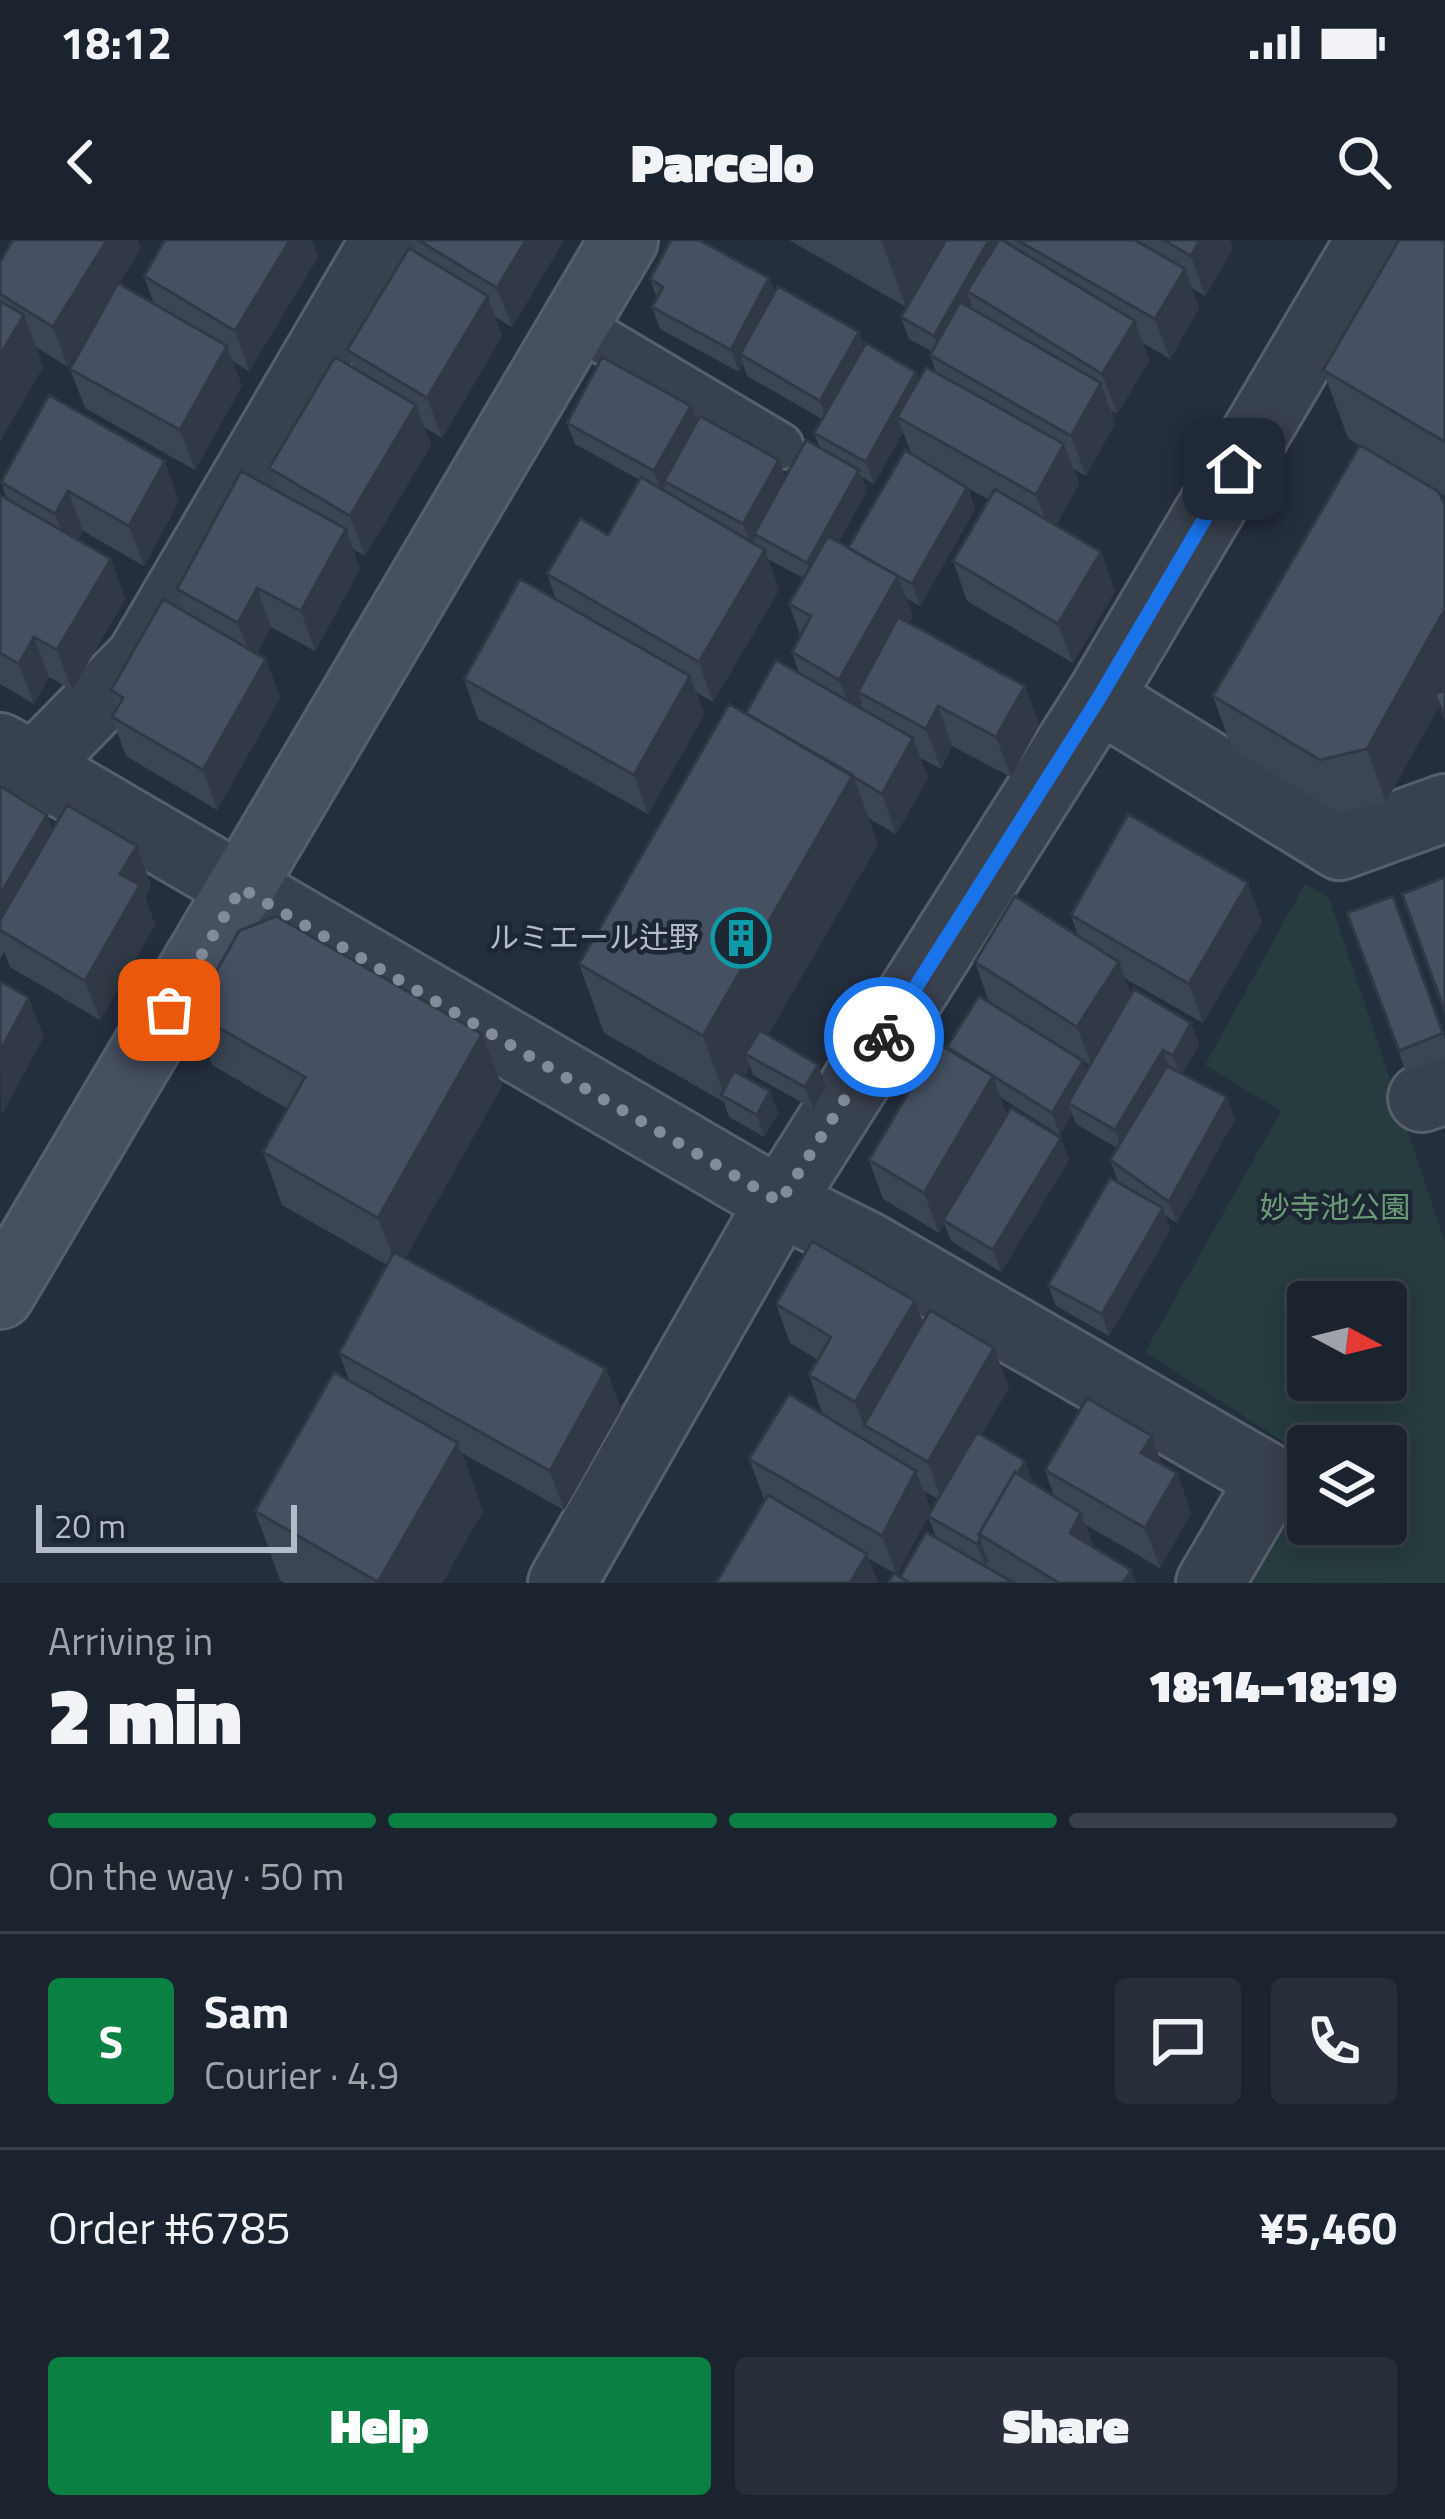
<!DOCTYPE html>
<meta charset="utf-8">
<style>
body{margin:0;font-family:"Titillium Web","Noto Sans JP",sans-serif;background:#282f3a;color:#f1f3f6;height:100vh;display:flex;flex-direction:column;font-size:45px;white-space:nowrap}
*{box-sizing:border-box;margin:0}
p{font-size:39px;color:#a0a4aa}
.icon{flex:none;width:66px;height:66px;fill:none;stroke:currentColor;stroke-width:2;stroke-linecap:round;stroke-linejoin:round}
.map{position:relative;height:1343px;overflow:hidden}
.drawer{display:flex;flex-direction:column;background:#1b232e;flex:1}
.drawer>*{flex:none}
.needle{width:78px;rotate:97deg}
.fabs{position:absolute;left:1287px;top:1041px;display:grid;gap:24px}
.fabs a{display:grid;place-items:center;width:120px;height:120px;border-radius:12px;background:#1b232e;box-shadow:0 6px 30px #0003,0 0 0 3px #39404a;font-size:60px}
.scale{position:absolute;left:36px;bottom:30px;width:261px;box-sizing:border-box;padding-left:12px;border:6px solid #b4bcc9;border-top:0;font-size:33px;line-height:42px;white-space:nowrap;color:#b4bcc9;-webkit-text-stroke:9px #1d2633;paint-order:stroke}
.pin{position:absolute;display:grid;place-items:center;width:102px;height:102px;color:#fff;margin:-51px;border-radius:24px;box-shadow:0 6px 18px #0006}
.courier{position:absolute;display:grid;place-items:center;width:120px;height:120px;margin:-60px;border:9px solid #1a73e8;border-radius:50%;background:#fff;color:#222;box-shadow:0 3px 15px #0007}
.summary em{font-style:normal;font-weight:800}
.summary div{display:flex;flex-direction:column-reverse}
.summary{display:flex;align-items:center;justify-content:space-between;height:204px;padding:0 48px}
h1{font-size:78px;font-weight:800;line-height:90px}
.bar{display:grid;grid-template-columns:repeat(4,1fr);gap:18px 12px;align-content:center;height:144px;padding:0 48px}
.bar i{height:15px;border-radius:9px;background:#39404a}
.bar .selected{background:#0b8043}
.bar p{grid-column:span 4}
.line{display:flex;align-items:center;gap:30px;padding:0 48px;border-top:3px solid #39404a}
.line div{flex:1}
.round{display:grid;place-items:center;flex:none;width:126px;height:126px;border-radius:12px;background:#282f3a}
.button{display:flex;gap:24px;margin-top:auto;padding:24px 48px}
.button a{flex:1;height:138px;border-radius:12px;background:#0b8043;color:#fff;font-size:48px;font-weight:800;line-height:138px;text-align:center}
.button a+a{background:#282f3a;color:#f1f3f6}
.status{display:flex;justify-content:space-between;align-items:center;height:84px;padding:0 60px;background:#1b232e;direction:ltr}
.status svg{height:33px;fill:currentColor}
header{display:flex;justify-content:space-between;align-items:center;height:156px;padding:0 48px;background:#1b232e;font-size:54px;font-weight:800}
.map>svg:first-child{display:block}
</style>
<div class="status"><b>18:12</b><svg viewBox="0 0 49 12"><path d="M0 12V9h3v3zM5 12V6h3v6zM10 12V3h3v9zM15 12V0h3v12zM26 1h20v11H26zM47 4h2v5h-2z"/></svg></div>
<header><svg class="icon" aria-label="back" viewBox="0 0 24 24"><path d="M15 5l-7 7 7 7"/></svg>Parcelo<svg class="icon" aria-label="search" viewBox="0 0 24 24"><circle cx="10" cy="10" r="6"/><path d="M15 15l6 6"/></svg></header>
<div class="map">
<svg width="1445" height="1343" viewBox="0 0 1445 1343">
<rect width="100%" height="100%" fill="#242f3e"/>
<path fill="#263c3f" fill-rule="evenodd" d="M 1305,644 L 1329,658 L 1445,1002 L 1445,1343 L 1252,1343 L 1308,1247 L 1308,1284 L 1386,1284 L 1386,1206 L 1308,1206 L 1308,1218 L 1145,1112 L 1281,871 L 1205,825 ZM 1308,1062 L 1386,1062 L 1386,1140 L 1308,1140 Z"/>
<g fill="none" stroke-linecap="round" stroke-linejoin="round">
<g stroke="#565f6c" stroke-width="51">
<path id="lane" d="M 575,84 L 780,206"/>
</g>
<g stroke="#565f6c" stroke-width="72">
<path id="street" d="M 1099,458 L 1340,606 L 1445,568
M 0,507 L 780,962 L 866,1005 L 1271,1239 L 1210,1343
M 33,527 L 140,418 L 385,0
M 1422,858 L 1445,850
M 562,1343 L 780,962 L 1099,458 L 1370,0"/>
</g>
<g stroke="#565f6c" stroke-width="72">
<path id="secondary" d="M 0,1055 L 624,0"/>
</g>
<use href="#lane" stroke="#38414e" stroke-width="45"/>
<use href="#street" stroke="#38414e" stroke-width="66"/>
<use href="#secondary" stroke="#465061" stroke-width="66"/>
</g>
<path fill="#3b4654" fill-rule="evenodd" d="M 165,0 L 312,0 L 318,17 L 249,131 L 232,121 L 242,146 L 195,230 L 85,168 L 70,129 L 111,56 L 68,127 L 36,107 L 43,127 L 0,201 L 0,54 L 141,8 L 119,43 L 154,64 L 144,36 Z
M 413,0 L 564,0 L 512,87 L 495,77 L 502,96 L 442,198 L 424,187 L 431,205 L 365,316 L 353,309 L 360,329 L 315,411 L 271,387 L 257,414 L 266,419 L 280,458 L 217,570 L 126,516 L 112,477 L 117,468 L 111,450 L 185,372 L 177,349 L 278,252 L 269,228 L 354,128 L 347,110 L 418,14 Z
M 789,0 L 944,0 L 906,67 Z
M 946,0 L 1230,0 L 1233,9 L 1205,56 L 1192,48 L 1199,68 L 1170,119 L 1143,103 L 1149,121 L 1117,174 L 1111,170 L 1115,183 L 1086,236 L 1074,229 L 1079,244 L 1056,285 L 1101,312 L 1115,351 L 1073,423 L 967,361 L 953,321 L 989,260 L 968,248 L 975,269 L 920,366 L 906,358 L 913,376 L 909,383 L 1025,446 L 1039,485 L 1011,537 L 952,506 L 941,529 L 920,518 L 928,538 L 896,594 L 868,578 L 878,604 L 768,795 L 818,825 L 826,847 L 813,869 L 753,835 L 750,826 L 744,837 L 770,851 L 778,873 L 764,897 L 729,877 L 724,862 L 604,793 L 579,724 L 746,473 L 799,433 L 792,412 L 800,395 L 789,364 L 803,338 L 768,319 L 779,350 L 713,462 L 696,452 L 704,475 L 648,574 L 478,479 L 464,439 L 556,360 L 547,334 L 608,295 L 640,240 L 575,204 L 567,183 L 691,166 L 697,182 L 785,237 L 820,208 L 814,193 L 822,179 L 747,136 L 743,124 L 739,132 L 660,89 L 652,67 L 657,59 L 650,39 L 769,38 L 775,53 L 859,92 L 864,107 L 916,132 L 919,139 L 936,133 L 930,115 L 932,112 L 909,99 L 901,77 ZM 903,192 L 911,213 L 848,308 L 838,302 L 867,251 L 862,237 L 874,244 Z
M 1445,0 L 1445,256 L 1440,253 L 1439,466 L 1386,562 L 1339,573 L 1232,509 L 1213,456 L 1360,206 L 1348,198 L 1323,130 Z
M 1,242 L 179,261 L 144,326 L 83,291 L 78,300 L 111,319 L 125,359 L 72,450 L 49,437 L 34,464 L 0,444 L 0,255 L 7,259 Z
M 0,546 L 53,590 L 137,606 L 151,646 L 145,657 L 155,685 L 100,780 L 10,727 L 4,712 L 0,719 Z
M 1393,656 L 1445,799 L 1445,817 L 1406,832 L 1347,673 Z
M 1071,675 L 1262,682 L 1203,783 L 1124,738 L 1131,755 L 1191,783 L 1199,805 L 1182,834 L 1227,857 L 1235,879 L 1177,983 L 1165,975 L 1170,990 L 1109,1096 L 1056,1066 L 1048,1045 L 1128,948 L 1118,941 L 1110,920 L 1117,908 L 1076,884 L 1072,874 L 1060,895 L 1000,857 L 1007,875 L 1061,898 L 1069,920 L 1001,1032 L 951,1001 L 944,983 L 939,993 L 883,959 L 869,920 L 948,809 L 989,762 L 975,722 L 1078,696 ZM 991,763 L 1090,825 L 1087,831 L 1083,821 Z
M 193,773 L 502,846 L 405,1018 L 606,1129 L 621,1169 L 564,1270 L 462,1213 L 483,1271 L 442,1343 L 285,1343 L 280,1340 L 255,1271 L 349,1140 L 339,1113 L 387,1025 L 282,965 L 263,912 L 288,869 L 212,825 Z
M 915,1061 L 923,1083 L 994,1108 L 1009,1148 L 981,1195 L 1025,1221 L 1033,1243 L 1054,1256 L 1045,1230 L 1162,1225 L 1177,1233 L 1191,1273 L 1160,1328 L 1086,1285 L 1094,1308 L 1136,1343 L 888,1343 L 894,1333 L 764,1259 L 749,1219 L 871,1204 L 823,1175 L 809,1135 L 818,1120 L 790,1103 L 776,1064 ZM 924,1251 L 938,1259 L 928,1276 L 936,1297 L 900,1337 L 897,1335 L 931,1271 Z"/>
<path fill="#303945" d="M 107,0 L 138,0 L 141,8 L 68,127 L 53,87 Z
M 290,0 L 312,0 L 318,17 L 249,131 L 235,91 Z
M 526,0 L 564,0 L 512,87 L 497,48 Z
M 881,0 L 944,0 L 906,67 Z
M 989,0 L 1009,1 L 976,57 L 967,51 L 972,65 L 942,117 L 934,96 Z
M 1200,0 L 1230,0 L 1233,9 L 1205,56 L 1191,16 Z
M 1185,29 L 1199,68 L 1170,119 L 1155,79 Z
M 769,38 L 777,60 L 740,114 L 743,124 L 739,132 L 731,110 Z
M 488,56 L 502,96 L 442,198 L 427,158 Z
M 24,75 L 43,127 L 0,201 L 0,115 Z
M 1135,81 L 1149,121 L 1117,174 L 1102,134 Z
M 859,92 L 866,114 L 827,183 L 820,161 Z
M 227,106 L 242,146 L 195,230 L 180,190 Z
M 916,132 L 924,154 L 897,177 L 903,192 L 874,244 L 866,222 Z
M 1101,143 L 1115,183 L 1086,236 L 1071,196 Z
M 416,165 L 431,205 L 365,316 L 350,276 Z
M 691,166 L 699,187 L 664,241 L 666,245 L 662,253 L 654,231 Z
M 1064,204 L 1079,244 L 1051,294 L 1036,255 Z
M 779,220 L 787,241 L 754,294 L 755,298 L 751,306 L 743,284 Z
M 165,221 L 179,261 L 144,326 L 129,286 Z
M 859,230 L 867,251 L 815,345 L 807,323 Z
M 967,248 L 975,269 L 920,366 L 912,344 Z
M 68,251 L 83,291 L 70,313 L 55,274 Z
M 346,289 L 360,329 L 315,411 L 301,371 Z
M 765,310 L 779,350 L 713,462 L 699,422 Z
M 1101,312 L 1115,351 L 1073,423 L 1058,384 Z
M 111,319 L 125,359 L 72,450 L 57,410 Z
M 898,336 L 913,376 L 867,456 L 858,452 L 862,464 L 854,479 L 839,440 Z
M 257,348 L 271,387 L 253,422 L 238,383 Z
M 1445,369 L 1445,456 L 1386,562 L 1367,509 Z
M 34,397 L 49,437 L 34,464 L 19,424 Z
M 266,419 L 280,458 L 217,570 L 203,530 Z
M 690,436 L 704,475 L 648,574 L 634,535 Z
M 1025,446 L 1039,485 L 1011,537 L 996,497 Z
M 938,466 L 952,506 L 941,529 L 926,489 Z
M 913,498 L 928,538 L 896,594 L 882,554 Z
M 853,535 L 878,604 L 754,819 L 745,814 L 750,826 L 730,860 L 725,857 L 703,796 Z
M 47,575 L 62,614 L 0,690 L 0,655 Z
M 137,606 L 151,646 L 145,657 L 155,685 L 100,780 L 85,741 L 120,634 Z
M 1248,643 L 1262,682 L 1203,783 L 1189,744 Z
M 1119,722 L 1133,762 L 1092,826 L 1077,787 Z
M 29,758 L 44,797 L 1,876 L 0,811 Z
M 1191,783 L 1199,805 L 1180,837 L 1173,816 Z
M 482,794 L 502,846 L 398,1031 L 378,978 Z
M 1163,810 L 1171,831 L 1123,912 L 1115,890 Z
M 1083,821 L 1091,843 L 1068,863 L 1072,874 L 1060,895 L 1052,873 Z
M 818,825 L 826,847 L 813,869 L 805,847 Z
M 993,836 L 1007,876 L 943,980 L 944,983 L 939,993 L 924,953 Z
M 770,851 L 778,873 L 764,897 L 757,875 Z
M 1227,857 L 1235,879 L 1177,983 L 1169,962 Z
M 1061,898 L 1069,920 L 1001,1032 L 993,1010 Z
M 1163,968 L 1170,990 L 1109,1096 L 1102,1074 Z
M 915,1061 L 930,1101 L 864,1185 L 870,1202 L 855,1162 Z
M 994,1108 L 1009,1148 L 942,1261 L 928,1222 Z
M 606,1129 L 621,1169 L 564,1270 L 550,1231 Z
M 1152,1196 L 1166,1236 L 1141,1213 Z
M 458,1203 L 483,1271 L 442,1343 L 379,1343 Z
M 1025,1221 L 1033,1243 L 982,1296 Z
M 916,1231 L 931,1271 L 897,1335 L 882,1296 Z
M 1177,1233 L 1191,1273 L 1160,1328 L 1145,1288 Z
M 1081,1273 L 1096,1313 L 1070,1293 Z
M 980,1299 L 988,1321 L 985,1326 L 977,1304 Z
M 867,1314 L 878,1343 L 850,1343 Z
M 1131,1330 L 1136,1343 L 1123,1343 Z"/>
<path fill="#455162" stroke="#303945" stroke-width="3" d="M 13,0 L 107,0 L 53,87 L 0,54 L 0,22 Z
M 165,0 L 290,0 L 235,91 L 144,36 Z
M 418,0 L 526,0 L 497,48 Z
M 671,0 L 699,0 L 769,38 L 731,110 L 652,67 L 663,47 L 650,39 Z
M 946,0 L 989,0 L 934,96 L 901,77 Z
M 999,0 L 1002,0 L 1135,81 L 1102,134 L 967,51 Z
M 1017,0 L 1135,0 L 1185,29 L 1155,79 Z
M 1163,0 L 1200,0 L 1191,16 Z
M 1399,0 L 1445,0 L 1445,202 L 1323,130 Z
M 409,8 L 488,56 L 427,158 L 347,110 Z
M 118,43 L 227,106 L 180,190 L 70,129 Z
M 778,46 L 859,92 L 820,161 L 740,114 Z
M 0,61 L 24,75 L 0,115 Z
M 960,62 L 1101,143 L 1071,196 L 930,115 Z
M 866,103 L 916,132 L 866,222 L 814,193 Z
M 335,117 L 416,165 L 350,276 L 269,228 Z
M 602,117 L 691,166 L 654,231 L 567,183 Z
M 926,127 L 1064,204 L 1036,255 L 897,177 Z
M 49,155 L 165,221 L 129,286 L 68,251 L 55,274 L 1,242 Z
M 700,176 L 779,220 L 743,284 L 664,241 Z
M 806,200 L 859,230 L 807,323 L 754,294 Z
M 1360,205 L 1439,252 L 1445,265 L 1445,369 L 1367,509 L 1320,520 L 1213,456 Z
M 905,210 L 967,248 L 912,344 L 848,308 Z
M 241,231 L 346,289 L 301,371 L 257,348 L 238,383 L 177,349 Z
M 641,237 L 765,310 L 699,422 L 547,334 L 580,278 L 608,295 Z
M 995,249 L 1101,312 L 1058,384 L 953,321 Z
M 0,255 L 111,319 L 57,410 L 34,397 L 19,424 L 0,413 Z
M 828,296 L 898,336 L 839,440 L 792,412 L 811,376 L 789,364 Z
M 520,339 L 690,436 L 634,535 L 464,439 Z
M 163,359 L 266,419 L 203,530 L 112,477 L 123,458 L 111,450 Z
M 898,377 L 1025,446 L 996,497 L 938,466 L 926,489 L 858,452 Z
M 776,420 L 913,498 L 882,554 L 746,473 Z
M 1445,450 L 1445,479 L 1435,454 Z
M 729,464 L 853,535 L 703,796 L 579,724 Z
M 0,546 L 47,575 L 0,655 Z
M 67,565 L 137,606 L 120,634 L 140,645 L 85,741 L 0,690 L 0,680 Z
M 1128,574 L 1248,643 L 1189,744 L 1071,675 Z
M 1445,637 L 1445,772 L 1402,654 Z
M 1015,656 L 1119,722 L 1077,787 L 975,722 Z
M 1393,656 L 1443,793 L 1399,811 L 1347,673 Z
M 276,676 L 482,794 L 378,978 L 263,912 L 305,837 L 193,773 L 239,691 Z
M 0,741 L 29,758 L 0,811 Z
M 1134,749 L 1191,783 L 1173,816 L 1163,810 L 1115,890 L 1068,863 Z
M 979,756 L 1083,821 L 1052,873 L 947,807 Z
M 760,790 L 818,825 L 805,847 L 745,814 Z
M 937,803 L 993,836 L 924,953 L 869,920 Z
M 1167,826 L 1227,857 L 1169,962 L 1110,920 Z
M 734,831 L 770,851 L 757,875 L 721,855 Z
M 1011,868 L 1061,898 L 993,1010 L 943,980 Z
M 1110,938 L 1163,968 L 1102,1074 L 1048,1045 Z
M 812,1001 L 915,1061 L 855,1162 L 809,1135 L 831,1097 L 776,1064 Z
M 394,1012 L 606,1129 L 550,1231 L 339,1113 Z
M 930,1070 L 994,1108 L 928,1222 L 864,1185 Z
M 334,1132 L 458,1203 L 378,1342 L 255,1271 Z
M 789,1154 L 916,1231 L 882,1296 L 749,1219 Z
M 1087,1158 L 1152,1196 L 1141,1213 L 1177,1233 L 1145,1288 L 1045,1230 Z
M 977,1192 L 1025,1221 L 1018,1234 L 1015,1232 L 979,1294 L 980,1299 L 977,1304 L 928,1276 Z
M 1015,1232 L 1081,1273 L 1070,1293 L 1131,1330 L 1123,1343 L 1059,1343 L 979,1294 Z
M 768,1255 L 867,1314 L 850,1343 L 716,1343 Z
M 926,1292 L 1014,1343 L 910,1343 L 900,1337 Z
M 894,1333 L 910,1343 L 888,1343 Z"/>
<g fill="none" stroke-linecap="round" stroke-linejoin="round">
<path stroke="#828b98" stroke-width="12" stroke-dasharray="0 21.6" d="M 169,770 L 241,648 L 780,962 L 884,797"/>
<path stroke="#1a73e8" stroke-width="15" d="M 884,797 L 1099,458 L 1234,229"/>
</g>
<defs>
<g id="building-ring" transform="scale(3)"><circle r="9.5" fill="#1d2633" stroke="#0f9aa8" stroke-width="1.5"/><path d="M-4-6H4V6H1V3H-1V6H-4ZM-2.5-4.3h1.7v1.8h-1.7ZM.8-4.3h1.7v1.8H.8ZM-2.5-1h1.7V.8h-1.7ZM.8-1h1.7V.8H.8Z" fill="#0f9aa8"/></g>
</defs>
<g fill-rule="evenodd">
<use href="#building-ring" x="741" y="698"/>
</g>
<g text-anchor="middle" stroke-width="9" stroke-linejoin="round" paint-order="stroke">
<g font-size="30" fill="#b4bcc9" stroke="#1d2633" text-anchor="end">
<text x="699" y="708">ルミエール辻野</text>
</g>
<g font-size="30" fill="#6b9a76" stroke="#1d2633">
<text x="1335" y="978">妙寺池公園</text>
</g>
</g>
</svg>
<div class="fabs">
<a><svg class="needle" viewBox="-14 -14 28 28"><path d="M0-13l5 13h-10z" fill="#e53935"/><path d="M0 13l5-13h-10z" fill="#a0a4aa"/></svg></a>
<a><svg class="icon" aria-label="layers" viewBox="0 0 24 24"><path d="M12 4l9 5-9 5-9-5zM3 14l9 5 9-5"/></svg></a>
</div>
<div class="scale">20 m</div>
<div class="pin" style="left:169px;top:770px;background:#ea580c"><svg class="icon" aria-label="bag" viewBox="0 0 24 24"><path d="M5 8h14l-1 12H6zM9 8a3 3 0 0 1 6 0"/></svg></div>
<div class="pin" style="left:1234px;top:229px;background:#1f2937"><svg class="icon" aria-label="home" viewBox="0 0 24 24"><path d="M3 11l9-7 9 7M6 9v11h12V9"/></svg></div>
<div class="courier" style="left:884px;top:797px"><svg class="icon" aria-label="bike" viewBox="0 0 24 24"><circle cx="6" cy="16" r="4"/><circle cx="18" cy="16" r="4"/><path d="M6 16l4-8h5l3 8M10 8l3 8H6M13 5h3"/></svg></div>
</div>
<section class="drawer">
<div class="summary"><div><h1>2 min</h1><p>Arriving in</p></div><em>18:14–18:19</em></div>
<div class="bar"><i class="selected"></i><i class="selected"></i><i class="selected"></i><i></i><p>On the way · 50 m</p></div>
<div class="line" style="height:216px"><b class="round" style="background:#0b8043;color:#fff">S</b><div><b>Sam</b><p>Courier · 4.9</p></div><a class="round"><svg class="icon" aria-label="chat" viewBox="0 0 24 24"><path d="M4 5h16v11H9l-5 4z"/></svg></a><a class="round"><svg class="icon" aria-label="phone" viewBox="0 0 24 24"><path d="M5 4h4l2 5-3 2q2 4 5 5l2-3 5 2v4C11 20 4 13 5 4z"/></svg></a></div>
<div class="line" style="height:156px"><div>Order #6785</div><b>¥5,460</b></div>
<div class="button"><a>Help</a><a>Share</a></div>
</section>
